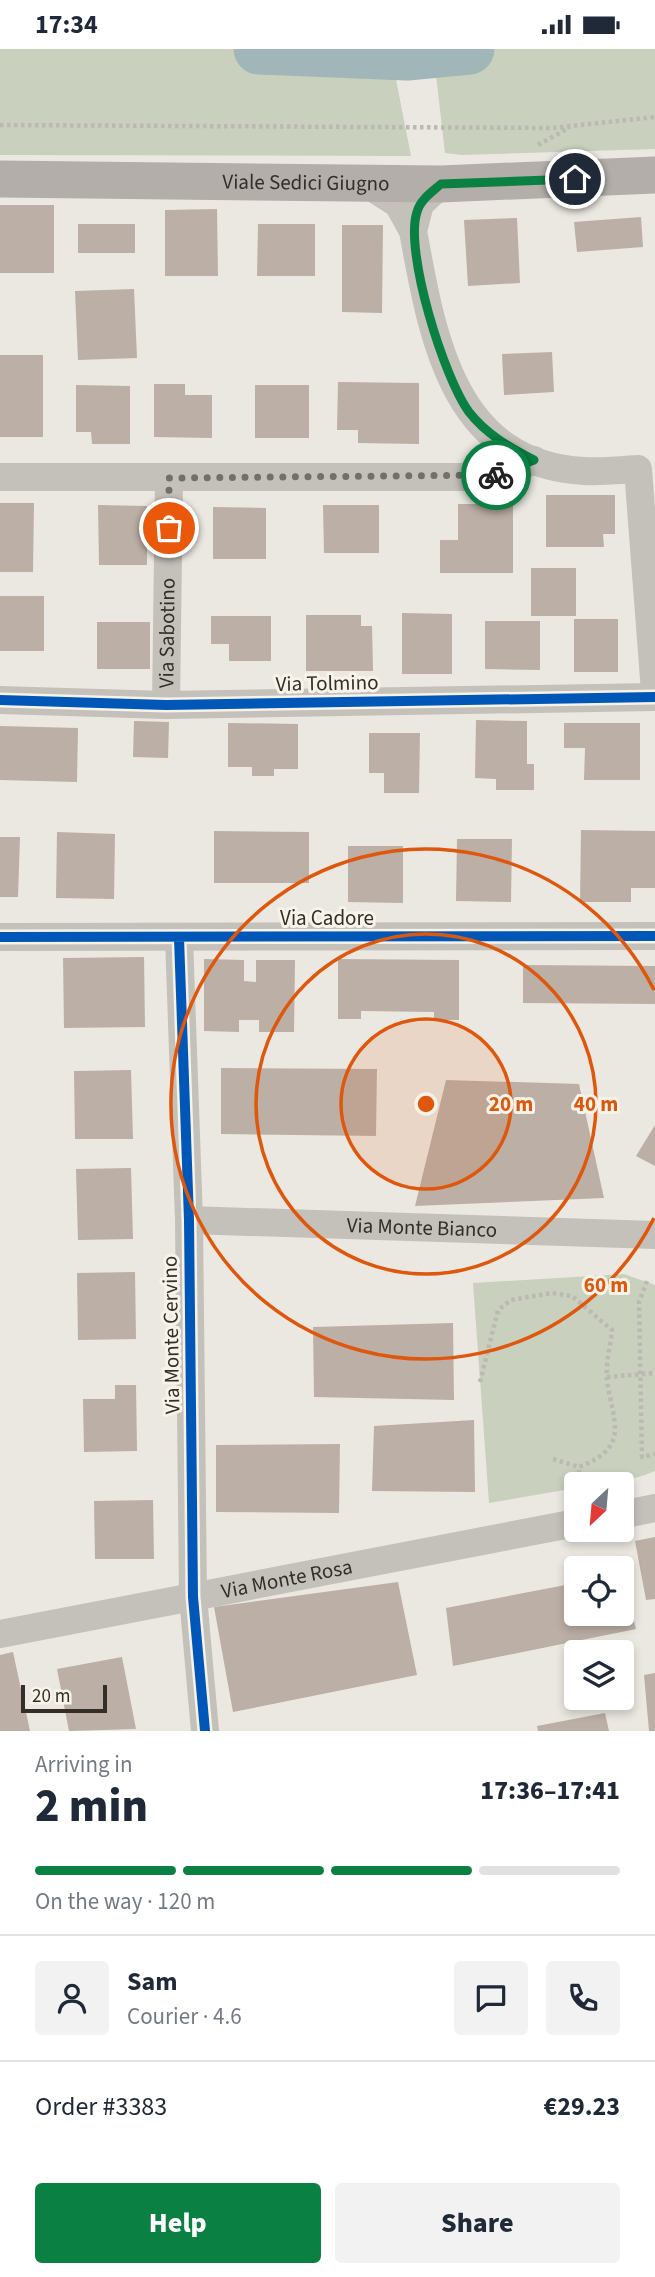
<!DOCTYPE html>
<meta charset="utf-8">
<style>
body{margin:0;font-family:"Source Sans 3",sans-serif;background:#f2f2f3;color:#1f2937;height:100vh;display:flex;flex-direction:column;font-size:26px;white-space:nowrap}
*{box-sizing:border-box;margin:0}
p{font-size:23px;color:#747a83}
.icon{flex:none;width:38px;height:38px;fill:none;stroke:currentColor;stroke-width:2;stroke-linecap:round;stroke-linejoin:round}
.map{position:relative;height:1682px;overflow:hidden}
.sheet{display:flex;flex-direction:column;background:#fff;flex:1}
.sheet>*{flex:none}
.needle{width:46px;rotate:206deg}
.fabs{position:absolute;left:564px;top:1423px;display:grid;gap:14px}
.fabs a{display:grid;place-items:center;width:70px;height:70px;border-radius:7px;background:#fff;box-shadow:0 4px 10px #0003;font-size:35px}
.scale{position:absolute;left:21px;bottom:18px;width:86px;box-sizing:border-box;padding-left:7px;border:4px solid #342e29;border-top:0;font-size:19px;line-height:24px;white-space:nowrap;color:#342e29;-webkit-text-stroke:5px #f7f3e9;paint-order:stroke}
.pin{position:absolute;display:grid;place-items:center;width:60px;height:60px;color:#fff;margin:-30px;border:4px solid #fff;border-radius:50%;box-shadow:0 2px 7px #0007}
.courier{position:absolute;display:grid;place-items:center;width:70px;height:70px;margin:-35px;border:5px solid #0b8043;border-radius:50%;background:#fff;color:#222;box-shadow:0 2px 9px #0007}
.overview em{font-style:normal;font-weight:800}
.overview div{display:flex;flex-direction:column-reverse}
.overview{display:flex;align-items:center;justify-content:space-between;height:119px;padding:0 35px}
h1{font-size:46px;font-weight:800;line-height:52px}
.bar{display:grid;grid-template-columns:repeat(4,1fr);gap:10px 7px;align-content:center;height:84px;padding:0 35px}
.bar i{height:9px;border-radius:5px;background:#e0e1e3}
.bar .current{background:#0b8043}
.bar p{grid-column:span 4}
.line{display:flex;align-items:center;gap:18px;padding:0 35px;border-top:2px solid #e0e1e3}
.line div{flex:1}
.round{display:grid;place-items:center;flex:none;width:74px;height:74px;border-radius:7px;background:#f2f2f3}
.cta{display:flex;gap:14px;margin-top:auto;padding:14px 35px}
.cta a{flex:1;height:80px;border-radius:7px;background:#0b8043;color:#fff;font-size:28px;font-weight:800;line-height:80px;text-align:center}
.cta a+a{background:#f2f2f3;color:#1f2937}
.status{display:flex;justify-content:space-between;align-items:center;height:49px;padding:0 35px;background:#fff;direction:ltr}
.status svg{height:19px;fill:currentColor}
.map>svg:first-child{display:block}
</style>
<div class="status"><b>17:34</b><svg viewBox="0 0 49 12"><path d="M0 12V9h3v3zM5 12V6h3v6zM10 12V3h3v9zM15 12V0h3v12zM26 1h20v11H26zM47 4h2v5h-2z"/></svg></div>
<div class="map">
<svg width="655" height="1682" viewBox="0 0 655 1682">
<rect width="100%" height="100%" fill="#ebe8e1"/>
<path fill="#c9d0bd" d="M 0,0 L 390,0 L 411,107 L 0,106 Z
M 433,0 L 655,0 L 655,100 L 462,106 L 445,104 Z
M 624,1225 L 655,1236 L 655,1422 C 630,1433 603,1435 576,1435 L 576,1439 L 489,1454 L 473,1234 Z"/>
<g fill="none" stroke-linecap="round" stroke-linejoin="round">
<path stroke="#a0b6b9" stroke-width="51" d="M 259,0 L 407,6 L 469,0"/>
</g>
<path fill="#bcafa5" d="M 0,156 L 54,156 L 54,224 L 0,224 Z
M 217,160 L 218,227 L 165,227 L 165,161 Z
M 641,168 L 643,198 L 577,203 L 574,173 Z
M 517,169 L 520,234 L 468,237 L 464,171 Z
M 78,175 L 135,175 L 135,204 L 78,204 Z
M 258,175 L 315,175 L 315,227 L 257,227 Z
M 342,176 L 383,176 L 382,264 L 342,263 Z
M 134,240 L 137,309 L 78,311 L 75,242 Z
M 552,303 L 554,343 L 504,346 L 502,305 Z
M 0,306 L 43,306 L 43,388 L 0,388 Z
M 338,333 L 419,334 L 419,395 L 358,394 L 358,381 L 337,381 Z
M 154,335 L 185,335 L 185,346 L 212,346 L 212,389 L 154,388 Z
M 76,336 L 130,337 L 130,395 L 92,395 L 91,383 L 76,383 Z
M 255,336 L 309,336 L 309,389 L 255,389 Z
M 546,446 L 615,446 L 615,485 L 603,485 L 604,498 L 546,498 Z
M 0,454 L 34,454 L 33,523 L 0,523 Z
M 458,455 L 513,455 L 513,524 L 440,524 L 440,491 L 458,491 Z
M 98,456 L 147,457 L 147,516 L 99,516 Z
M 323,456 L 379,456 L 379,504 L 324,504 Z
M 213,458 L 266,459 L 266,510 L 213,510 Z
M 531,519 L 576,519 L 576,567 L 531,567 Z
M 0,547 L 44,547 L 44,602 L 0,602 Z
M 402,564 L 452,565 L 452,625 L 402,625 Z
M 306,566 L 361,566 L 361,577 L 372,577 L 373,622 L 306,622 Z
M 211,567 L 271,567 L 271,612 L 229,612 L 229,595 L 211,595 Z
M 574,570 L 618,570 L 618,623 L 574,623 Z
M 485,572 L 540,572 L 540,621 L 485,620 Z
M 97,573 L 150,573 L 150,620 L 97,620 Z
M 476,671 L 527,672 L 527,715 L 534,715 L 534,741 L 496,741 L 496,730 L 475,729 Z
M 134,672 L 169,673 L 168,709 L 133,708 Z
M 228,674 L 298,675 L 298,720 L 274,720 L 274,727 L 252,727 L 252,718 L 228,718 Z
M 564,674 L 640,674 L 640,731 L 584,731 L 585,699 L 564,699 Z
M 0,677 L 78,679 L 77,733 L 0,731 Z
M 369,684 L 420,684 L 419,744 L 384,744 L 384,724 L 369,724 Z
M 581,781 L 655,782 L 655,839 L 631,839 L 631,853 L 580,853 Z
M 214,782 L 309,783 L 309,834 L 214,834 Z
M 57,783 L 115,785 L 114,850 L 56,849 Z
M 0,788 L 20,788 L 18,848 L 0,848 Z
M 457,790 L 512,790 L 511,853 L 456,852 Z
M 348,797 L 403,797 L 403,854 L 348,853 Z
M 144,908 L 145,978 L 64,979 L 63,909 Z
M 204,910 L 244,911 L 244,932 L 256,933 L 256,911 L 295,911 L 294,983 L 259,983 L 259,971 L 239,971 L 239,983 L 204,982 Z
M 338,910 L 459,911 L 459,971 L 434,971 L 434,963 L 361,962 L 361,970 L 338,970 Z
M 523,916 L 655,917 L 655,955 L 523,954 Z
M 221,1019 L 377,1020 L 376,1087 L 221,1085 Z
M 131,1021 L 133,1090 L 75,1090 L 74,1022 Z
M 446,1031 L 579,1035 L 604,1149 L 415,1157 Z
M 655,1076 L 655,1117 L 636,1107 Z
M 131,1119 L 133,1190 L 78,1191 L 76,1120 Z
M 135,1223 L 136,1290 L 78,1291 L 77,1224 Z
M 453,1274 L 454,1351 L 314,1348 L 313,1278 Z
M 115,1336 L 136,1336 L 137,1402 L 84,1403 L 83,1350 L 115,1350 Z
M 474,1371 L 475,1443 L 372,1442 L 374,1377 Z
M 340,1395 L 339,1464 L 216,1463 L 216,1396 Z
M 153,1451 L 154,1510 L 95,1510 L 94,1452 Z
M 655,1488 L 655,1550 L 646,1551 L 635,1492 Z
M 622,1524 L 636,1580 L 453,1617 L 446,1559 L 576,1534 L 576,1564 L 621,1564 Z
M 398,1533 L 417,1626 L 233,1663 L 214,1558 Z
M 13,1603 L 30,1682 L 0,1682 L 0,1606 Z
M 122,1608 L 136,1680 L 69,1682 L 57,1620 Z
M 655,1624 L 655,1682 L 649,1682 L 644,1626 Z
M 605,1664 L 609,1682 L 538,1682 L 537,1677 Z"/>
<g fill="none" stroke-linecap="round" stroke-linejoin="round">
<path stroke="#bcb8b3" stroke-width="4.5" stroke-dasharray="3.5 3.5" stroke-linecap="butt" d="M 0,76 L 552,79 L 655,68
M 538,96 L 570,78
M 647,1232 L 639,1253 L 642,1408 L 655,1405
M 607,1328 L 655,1324
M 480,1333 L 498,1261 L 511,1251 L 552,1244 L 572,1247 L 612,1281 C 611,1296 605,1315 607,1331 C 613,1374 631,1398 579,1418 L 579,1435
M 553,1410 L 579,1418"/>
<g stroke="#c4c0ba" stroke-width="28">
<path d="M 367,135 L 398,155 L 413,182 L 420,155 L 441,135"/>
<path d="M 413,182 C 432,286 452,415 584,422 C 602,423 620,421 638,420 L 655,643"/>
<path d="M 0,428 L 463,428 L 503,426 L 534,411"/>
<path d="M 0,651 L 166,656 L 655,648"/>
<path id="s1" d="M 166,656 L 169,429"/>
<path d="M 0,888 L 655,887"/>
<path d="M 179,889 L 189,1171 L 193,1548 L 205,1682"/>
<path id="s2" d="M 189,1171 L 655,1186"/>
<path d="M 621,1466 L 655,1459"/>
<path id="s3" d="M 0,1585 L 576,1474"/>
</g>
<path stroke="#b3aea9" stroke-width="37" id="s4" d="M 0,130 L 441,135 L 655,126"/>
<g stroke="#f7f3e9" stroke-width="15">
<path id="cycleway" d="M 0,651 L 166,656 L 655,648
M 0,888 L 655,887
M 179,889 L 189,1171 L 193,1548 L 205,1682"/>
</g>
<use href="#cycleway" stroke="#0057b8" stroke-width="10"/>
</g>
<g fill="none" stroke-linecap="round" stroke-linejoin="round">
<path stroke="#746f69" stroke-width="7" stroke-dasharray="0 12.6" d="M 169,479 L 169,429 L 496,426"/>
<path stroke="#0b8043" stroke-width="9" d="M 496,426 L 534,411 C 509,398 486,385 469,363 C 444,329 404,202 417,163 C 420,151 432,143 441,135 L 575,130"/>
</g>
<circle cx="426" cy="1055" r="85" fill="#df570d" fill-opacity=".12"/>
<g fill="none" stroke="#df570d" stroke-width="3.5">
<circle cx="426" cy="1055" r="85"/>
<circle cx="426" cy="1055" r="170"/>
<path d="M654 1169A255 255 0 1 1 654 941"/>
</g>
<g text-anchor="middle" stroke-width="6" stroke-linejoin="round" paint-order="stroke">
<g font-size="21" fill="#342e29" stroke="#f7f3e9">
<text dy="7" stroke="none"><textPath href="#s4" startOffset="306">Viale Sedici Giugno</textPath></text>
<text dy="7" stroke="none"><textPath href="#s1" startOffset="72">Via Sabotino</textPath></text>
<text transform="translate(327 634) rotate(-1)" y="7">Via Tolmino</text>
<text x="327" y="876">Via Cadore</text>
<text dy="7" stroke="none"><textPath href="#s2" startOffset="233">Via Monte Bianco</textPath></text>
<text transform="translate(171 1286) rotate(-91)" y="7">Via Monte Cervino</text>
<text dy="7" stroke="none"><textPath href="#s3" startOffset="292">Via Monte Rosa</textPath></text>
</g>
</g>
<circle cx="426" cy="1055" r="10" fill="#df570d" stroke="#f7f3e9" stroke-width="3.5"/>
<g font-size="21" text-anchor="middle" font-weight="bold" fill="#df570d" stroke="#f7f3e9" stroke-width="6" stroke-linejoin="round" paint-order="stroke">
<text x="511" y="1062">20 m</text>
<text x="596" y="1062">40 m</text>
<text x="606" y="1243">60 m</text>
</g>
</svg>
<div class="fabs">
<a><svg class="needle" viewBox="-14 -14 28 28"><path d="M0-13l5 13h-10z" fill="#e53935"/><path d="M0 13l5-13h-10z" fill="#747a83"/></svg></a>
<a><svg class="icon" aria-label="locate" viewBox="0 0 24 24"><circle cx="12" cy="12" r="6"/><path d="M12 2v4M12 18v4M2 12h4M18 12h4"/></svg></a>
<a><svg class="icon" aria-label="layers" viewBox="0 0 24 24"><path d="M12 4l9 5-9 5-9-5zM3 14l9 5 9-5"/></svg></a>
</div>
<div class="scale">20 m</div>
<div class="pin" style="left:169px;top:479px;background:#ea580c"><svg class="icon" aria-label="bag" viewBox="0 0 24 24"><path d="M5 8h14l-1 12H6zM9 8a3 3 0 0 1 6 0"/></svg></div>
<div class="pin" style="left:575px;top:130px;background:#1f2937"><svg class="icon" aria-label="home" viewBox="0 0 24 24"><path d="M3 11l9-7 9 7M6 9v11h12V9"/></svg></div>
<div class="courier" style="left:496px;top:426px"><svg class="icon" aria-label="bike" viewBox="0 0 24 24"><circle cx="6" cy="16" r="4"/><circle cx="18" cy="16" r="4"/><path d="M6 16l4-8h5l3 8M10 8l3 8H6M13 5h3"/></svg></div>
</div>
<section class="sheet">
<div class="overview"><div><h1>2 min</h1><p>Arriving in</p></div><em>17:36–17:41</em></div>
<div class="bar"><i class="current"></i><i class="current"></i><i class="current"></i><i></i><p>On the way · 120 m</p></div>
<div class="line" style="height:126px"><a class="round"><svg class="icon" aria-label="person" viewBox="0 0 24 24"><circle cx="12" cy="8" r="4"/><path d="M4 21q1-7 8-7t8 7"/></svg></a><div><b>Sam</b><p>Courier · 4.6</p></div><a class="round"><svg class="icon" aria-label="chat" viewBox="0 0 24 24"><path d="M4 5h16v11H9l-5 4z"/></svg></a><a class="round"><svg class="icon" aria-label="phone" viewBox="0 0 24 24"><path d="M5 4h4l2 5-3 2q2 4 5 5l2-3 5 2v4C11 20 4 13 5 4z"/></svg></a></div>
<div class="line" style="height:91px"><div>Order #3383</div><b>€29.23</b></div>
<div class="cta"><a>Help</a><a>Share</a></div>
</section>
